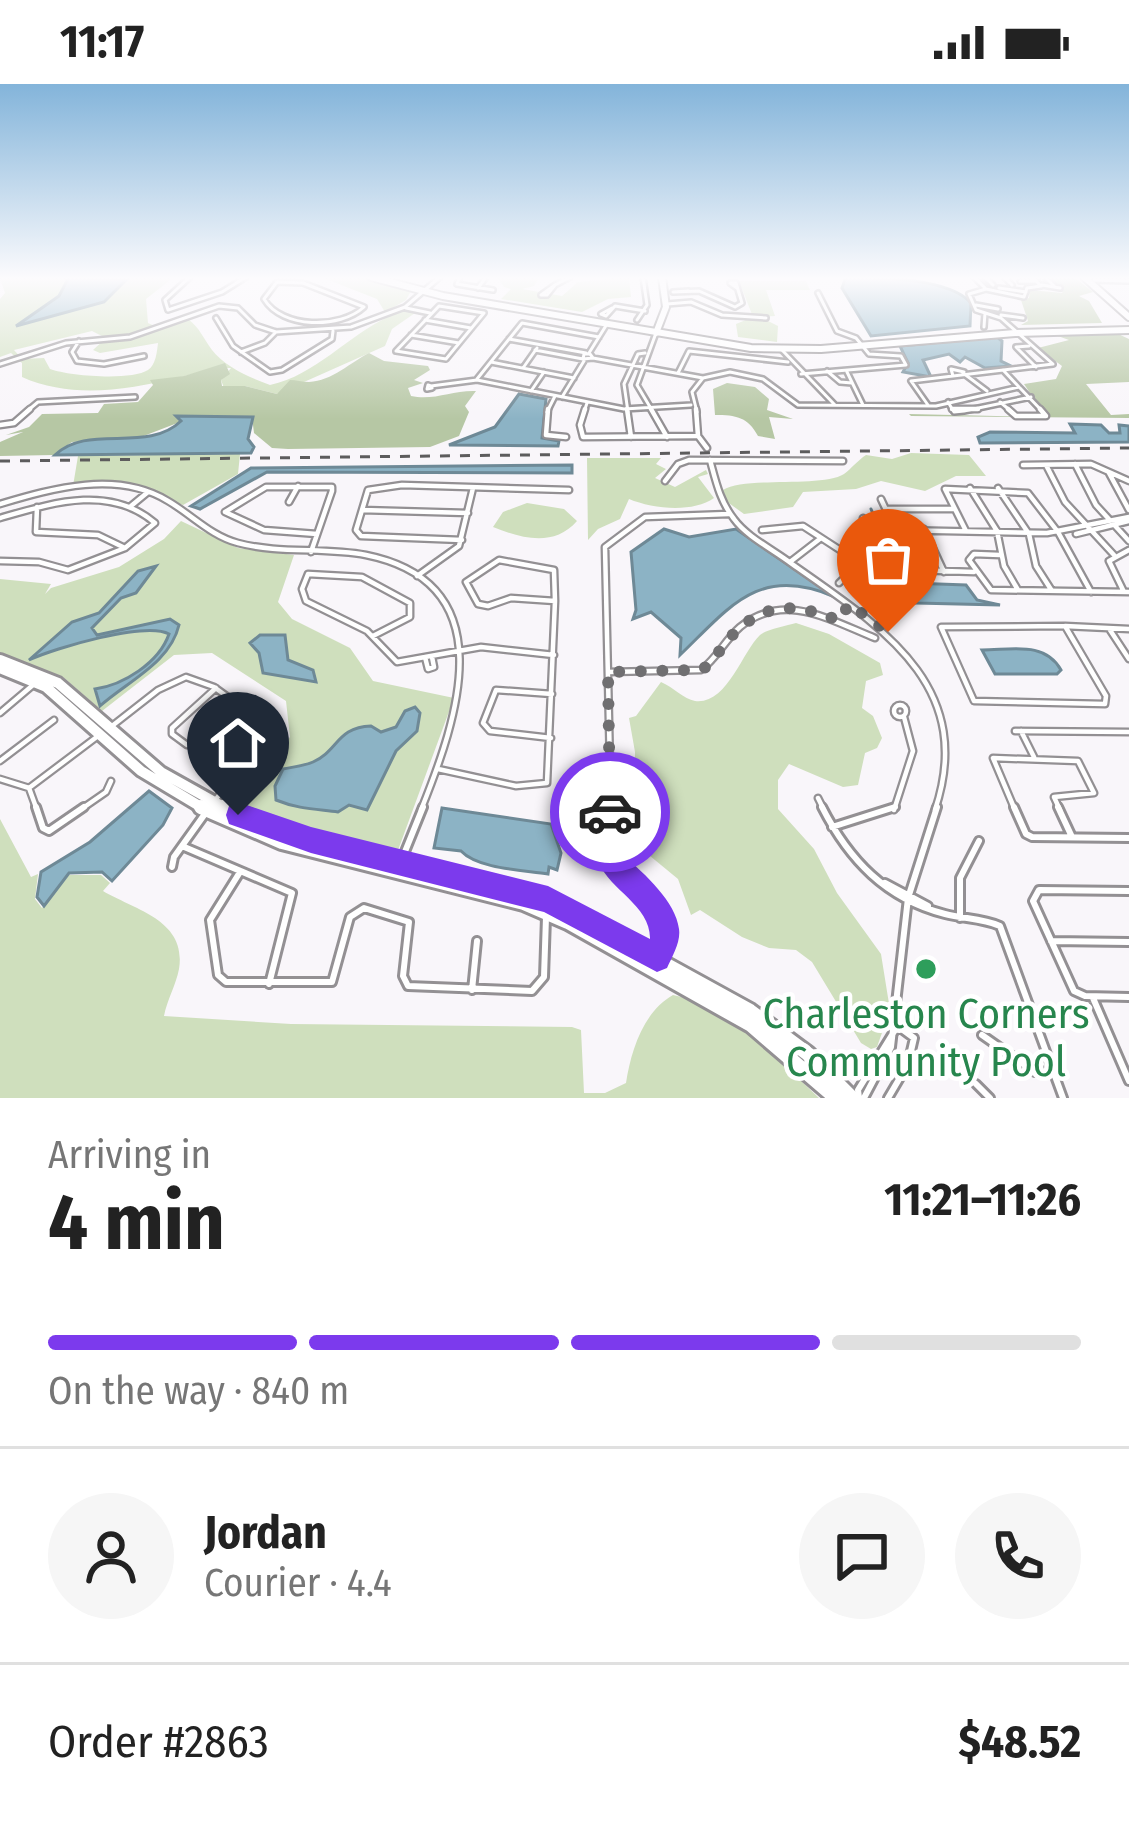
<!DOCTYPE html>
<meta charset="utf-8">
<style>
body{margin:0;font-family:"Fira Sans Condensed",sans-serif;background:#f6f6f6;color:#222;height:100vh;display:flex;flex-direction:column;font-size:45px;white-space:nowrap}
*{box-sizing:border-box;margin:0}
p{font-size:39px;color:#767676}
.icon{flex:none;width:66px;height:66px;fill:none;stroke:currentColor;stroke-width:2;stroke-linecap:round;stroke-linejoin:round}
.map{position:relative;height:1014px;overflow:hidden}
.sheet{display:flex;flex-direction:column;background:#fff;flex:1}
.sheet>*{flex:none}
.pin{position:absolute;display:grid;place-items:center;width:102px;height:102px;color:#fff;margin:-123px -51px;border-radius:50% 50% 50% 0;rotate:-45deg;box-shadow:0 0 12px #0007}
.pin .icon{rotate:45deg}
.courier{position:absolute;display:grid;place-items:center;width:120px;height:120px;margin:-60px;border:9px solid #7c3aed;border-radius:50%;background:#fff;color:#222;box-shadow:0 3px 15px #0007}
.overview em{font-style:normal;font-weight:700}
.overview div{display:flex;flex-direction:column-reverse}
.overview{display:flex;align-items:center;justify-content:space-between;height:204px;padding:0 48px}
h1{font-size:78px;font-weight:700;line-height:90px}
.bar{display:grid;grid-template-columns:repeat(4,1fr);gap:18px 12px;align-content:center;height:144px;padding:0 48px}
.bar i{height:15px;border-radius:9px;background:#e0e0e0}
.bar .current{background:#7c3aed}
.bar p{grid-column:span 4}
.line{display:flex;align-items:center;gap:30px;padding:0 48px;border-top:3px solid #e0e0e0}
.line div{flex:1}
.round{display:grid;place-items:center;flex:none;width:126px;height:126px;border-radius:63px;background:#f6f6f6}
.status{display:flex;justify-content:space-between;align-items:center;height:84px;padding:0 60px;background:#fff;direction:ltr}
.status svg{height:33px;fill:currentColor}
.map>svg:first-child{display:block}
</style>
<div class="status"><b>11:17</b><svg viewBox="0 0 49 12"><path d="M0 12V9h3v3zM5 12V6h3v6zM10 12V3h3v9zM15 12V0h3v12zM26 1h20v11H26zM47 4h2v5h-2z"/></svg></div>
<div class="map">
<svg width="1129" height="1014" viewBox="0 0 1129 1014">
<rect width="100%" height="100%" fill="#f9f6fa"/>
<path fill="#cfdfbd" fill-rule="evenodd" d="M 7,193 L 174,193 L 146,215 L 148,239 L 159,244 L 188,235 C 200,244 203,254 212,266 C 224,282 250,294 270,301 C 316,291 347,252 388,233 L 377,215 L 321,193 L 367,193 L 411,207 L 406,216 L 389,226 L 394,230 L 404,226 L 415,229 L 392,245 L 385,262 L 277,310 L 245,302 L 224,304 L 221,296 L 231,284 C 211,283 197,289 177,294 C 127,306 71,315 22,293 L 22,279 L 11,269 L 0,273 L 0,215 L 5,209 L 0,194 ZM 92,247 L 106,254 L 93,266 L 100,269 L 158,259 C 157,267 156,281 148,286 C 131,297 69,292 50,285 L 44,274 L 22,275 L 14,266 Z
M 497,193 L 539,193 L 534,202 L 522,205 L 562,212 L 578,198 L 629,193 L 631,213 L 608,215 L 582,228 L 501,215 L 511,205 L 504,203 Z
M 739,197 L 806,197 L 810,206 L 766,206 L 775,232 L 760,233 L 778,242 L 777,258 L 738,253 L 736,240 L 753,233 Z
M 911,369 L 969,371 L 986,392 L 956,392 L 925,407 L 881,397 L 856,405 L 803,408 L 793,423 L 744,430 L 726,417 L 723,406 C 745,392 822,404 844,390 C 851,385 858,376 866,371 L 892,375 Z
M 240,370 L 238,390 L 183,421 L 127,402 L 73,402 L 78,372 Z
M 587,374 L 661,374 L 656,380 L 666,385 L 655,394 L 675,403 L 706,386 L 708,390 L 698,393 L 714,414 C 693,429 653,425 629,415 L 620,435 L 598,445 L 588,456 Z
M 527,419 L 564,425 L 577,437 C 554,463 523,455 493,443 L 503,428 Z
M 181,437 L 238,464 L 294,471 L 278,518 L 292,535 L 350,564 L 373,597 L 454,614 L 397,769 L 303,748 L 237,722 L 290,653 L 286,617 L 212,569 L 174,571 L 102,627 L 63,593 L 0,570 L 0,495 L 51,500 L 45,510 L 51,504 L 119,483 L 164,455 Z
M 796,539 L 829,550 L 880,579 L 883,591 L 866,597 L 862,624 L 873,632 L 882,654 L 877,664 L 865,669 L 858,701 L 843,703 L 789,680 L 778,696 L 778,725 L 814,765 L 837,809 L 881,870 L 890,926 L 877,963 L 871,965 L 861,959 L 812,878 L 796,866 L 769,864 L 742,853 L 700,826 L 691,831 L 678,795 L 644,767 L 634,752 L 635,668 L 629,634 L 636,632 L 661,598 C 673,603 684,615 695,617 C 727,621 742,568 760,551 C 767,545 786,542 796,539 Z
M 0,735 L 31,793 L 38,790 L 35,815 L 42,824 L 69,791 L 101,791 L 110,799 L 103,807 C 135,826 187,836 179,885 C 176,901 167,916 164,932 L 291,940 L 572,943 L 581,946 L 584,1009 L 605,1009 L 626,999 C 631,967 643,928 673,911 C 734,924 775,973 819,1014 L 0,1014 Z"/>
<path fill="#b6c7a4" d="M 1074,193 L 1093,208 L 1079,212 L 1089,217 L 1102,239 L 1021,241 L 1028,237 L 1021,216 L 1029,214 L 1030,206 L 1063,209 L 1048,194 Z
M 1116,249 L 1129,255 L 1129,298 L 1086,300 L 1111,331 L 1129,330 L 1129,334 L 911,332 L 909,330 L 1046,333 L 1024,300 L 1056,295 L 1062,282 L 1038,264 L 1069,256 L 1055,251 Z
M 369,269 L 384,277 L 428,282 L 430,286 L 414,296 L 423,299 L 408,304 L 411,312 C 434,317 452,306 476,307 L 465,322 L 469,328 L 459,352 L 430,363 L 288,365 L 272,364 L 254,349 L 252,333 L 177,333 L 180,338 L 141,353 L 72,358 L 54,371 L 0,372 L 0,358 L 23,348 L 6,351 L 29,343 L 42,330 L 98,329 L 104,320 L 138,318 L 153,301 L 150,296 L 184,292 L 225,279 L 230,290 L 221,296 L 222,302 L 245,302 L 277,310 L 290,296 C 296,296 302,298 309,298 C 332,297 351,278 369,269 Z
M 727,299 L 755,303 L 769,315 L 767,326 L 793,335 L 769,333 L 775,355 L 758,352 C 748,333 736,331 715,331 L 713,305 Z"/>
<path fill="#8cb3c5" stroke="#6e8996" stroke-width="3" d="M 69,193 L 127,195 L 104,218 L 16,242 L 59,212 Z
M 846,193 C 879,193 950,194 971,219 L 970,242 L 871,252 L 842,204 Z
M 997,253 L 1002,257 L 1001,277 L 1011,282 L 985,284 L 965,273 L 960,278 L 949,270 L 923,276 L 931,293 L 903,288 L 908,279 L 900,262 Z
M 519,310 L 546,315 L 542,354 L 559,357 L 558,362 L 449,361 L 495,343 Z
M 176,332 L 253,333 L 248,355 L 254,363 L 251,369 L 55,371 C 88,339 147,370 181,337 Z
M 1070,340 L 1101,341 L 1109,349 L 1120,349 L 1119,341 L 1129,342 L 1129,358 L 980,359 L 978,353 L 990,348 L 1075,349 Z
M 572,381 L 572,389 L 267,388 L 200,425 L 191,422 L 251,384 Z
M 664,445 L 689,453 L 736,445 L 835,513 C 759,480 730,523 680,571 L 681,554 L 651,528 L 633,535 L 636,526 L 631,468 Z
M 156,482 L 136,509 L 121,514 L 92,544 L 97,551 L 170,535 L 179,541 C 170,579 128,597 100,622 L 95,605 C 123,601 159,579 169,550 C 146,537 55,564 29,576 L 72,538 L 99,529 L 138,487 Z
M 894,484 L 911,499 L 966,501 L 977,516 L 1000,521 L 916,519 Z
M 260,551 L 285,551 L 288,576 L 313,586 L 316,598 L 263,589 L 259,569 L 250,559 Z
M 982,566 C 1012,566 1045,557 1061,586 L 1057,590 L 995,590 Z
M 415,623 L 420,629 L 417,647 L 396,667 L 367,726 L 349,721 L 338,728 C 315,725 298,725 276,716 L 275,702 L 283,685 C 292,683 304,682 313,678 C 338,667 337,643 371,642 L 381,648 L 396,643 L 405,627 Z
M 149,707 L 172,724 L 163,741 L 112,797 L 102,788 L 69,789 L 44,822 L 37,813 L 41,788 L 90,758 Z
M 442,724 L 551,740 L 561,769 L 557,786 L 549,783 L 548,790 C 523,786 478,785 461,767 L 434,764 Z"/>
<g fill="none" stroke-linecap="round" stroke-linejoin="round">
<path stroke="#6e8996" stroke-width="3" d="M 871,425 L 895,483"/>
<g stroke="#939093" stroke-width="8">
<path id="street-far2" d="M 190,193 L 165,216 L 168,226 L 222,208 L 246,193
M 460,193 L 457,200 L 493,206
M 974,193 L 986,205 L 1024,213 L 1027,204 L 1041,202 L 1032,193
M 985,193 L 993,201
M 1004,193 L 1012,201
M 1045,193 L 1055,203
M 1094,196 L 1129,197
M 1020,197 L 1037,197
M 277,198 L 303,199 L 364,223 C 340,245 282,245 264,215 Z
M 555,201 L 547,211 L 541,211 Z
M 555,201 L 570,193
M 1042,201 L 1060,204
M 478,204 L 486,193
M 999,204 L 1026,208
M 688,207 L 673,208 L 699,207 L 735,223 L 742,219 L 736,199 L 730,199 L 737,204
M 667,220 L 691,218 L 722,231 L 766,234
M 976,221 L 998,225
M 439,222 L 484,229 L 446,275 L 396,267 Z
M 406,224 L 430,229
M 612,224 L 601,230 L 606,232 L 615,222 L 645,227
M 1001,231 L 1023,234
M 216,234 L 233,262 L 270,288 L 282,286 L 332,255 L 333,247
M 425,236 L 471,244
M 637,236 L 647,221 L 643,193
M 984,243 L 985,229
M 411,251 L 459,259
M 509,255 L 586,269
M 79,257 L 72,268 L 77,277 L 104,280 L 144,272
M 1029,262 L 1016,263 L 1036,283
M 535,266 L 583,275
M 782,266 L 835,321
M 241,268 L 265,259 L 276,248
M 589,269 L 607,240
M 584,270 L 590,270 L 593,274 L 583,275 Z
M 593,274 L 703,294
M 491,278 L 574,294
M 0,280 L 66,259 L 130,253 L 219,222 L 238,224 L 255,241 L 276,248 L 351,243 L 405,223 L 440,193
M 523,284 L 537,264
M 827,287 L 840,298 L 852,299
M 847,288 L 863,321
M 678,289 L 689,267 L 788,278
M 963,289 L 987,307
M 801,290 L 906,281 L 901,272 L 869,270 L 856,254 L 837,247 L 818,209
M 953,292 L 951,285 L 964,288
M 477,295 L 522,239 L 599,253
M 428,301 L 431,302 L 432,304 L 427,305 Z
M 431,302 L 477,296 L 624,325 L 691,321
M 1020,304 L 1043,328
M 531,307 L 544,288
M 562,313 L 584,277
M 948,318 L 954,328 L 964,327 L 1031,313
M 1000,318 L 1012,328
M 928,321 L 911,297 L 1053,280 L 1001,234 L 976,226 L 969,210 L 986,205
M 26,328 L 38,318 L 135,313
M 547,328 L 555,312
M 584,328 L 587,319
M 628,328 L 624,300 L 638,270 L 645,269
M 653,328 L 637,301 L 656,249
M 697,328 L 692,308 L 703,294 L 730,288 L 763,295 L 798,321 L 936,322 L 1019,303 L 1003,286"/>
</g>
<g stroke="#939093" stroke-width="9">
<path id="street-far1" d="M 548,325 L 546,351 L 566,353
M 585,325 L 580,341 L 583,353 L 696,352
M 627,325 L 631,353
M 651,325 L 667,353
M 696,325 L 698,352
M 952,325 L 978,325
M 1008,325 L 1016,332 L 1046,332 L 1040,325
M 0,341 L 14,339 L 30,325
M 698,352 L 707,364
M 710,376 C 716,398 720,417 734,435 C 747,453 774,466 792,480 C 880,542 977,601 935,726
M 1075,380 L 1096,421 L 1129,457
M 1023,381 L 1091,380 L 1129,397
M 1046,381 L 1065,418 L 1114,471
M 1109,389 L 1129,426
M 665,397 L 678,380 L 689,376 L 843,377
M 970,404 L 997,447 L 1004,482 L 1018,506
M 998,404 L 1029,450 L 1036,482 L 1052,507
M 881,415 L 914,486 L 974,488
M 289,418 L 298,402
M 0,420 C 54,404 117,386 168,417 C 192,431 211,452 238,459 C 280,470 324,463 366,471 C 505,499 458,634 421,726
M 131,422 L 148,408
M 37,423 L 36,448 L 98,451 L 125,464
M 887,425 L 953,425
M 362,426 L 468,429
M 0,434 C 52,419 110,400 155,439 L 125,464 L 68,486 L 39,478 L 0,477
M 924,445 L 944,488
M 762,446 L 803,442 L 857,477
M 895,446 L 1047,449 L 1129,433
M 966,447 L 945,405 L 1028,409 L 1058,448 L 1091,508
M 1076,450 L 1129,437
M 462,456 L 361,452 L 356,446 L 368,406 L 402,401 L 569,406
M 311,468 L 332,407 L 332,403 L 266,403 L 225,428 L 264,446 L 317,450
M 1000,471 L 974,470 L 969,476 L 991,506 L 1129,508
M 499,476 L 554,486 L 555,517 L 511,514 L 488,522 L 478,520 L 466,498 Z
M 790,478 L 821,454
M 417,492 L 459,462 L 473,404
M 839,499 L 876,463 L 863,434
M 1124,508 L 1109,477 L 1129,466
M 1065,542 L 1106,612 L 1105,620 L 974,617 L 941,543 Z
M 1065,542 L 1129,545
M 1110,546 L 1129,575
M 373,552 L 410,533 L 410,519 L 362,493 L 308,490 L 302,505 L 306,517 L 367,547 L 397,578 L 481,563 L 554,571
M 425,573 L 428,585 L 434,583 L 432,573
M 608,588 L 701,586 C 717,574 725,556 740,543 C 784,507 830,536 875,554
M894 627a6 6 0 1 1 12 0a6 6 0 1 1-12 0Z
M 0,629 L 33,601
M 112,642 L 158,606 L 186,593 L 214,603 L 261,637 L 261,653 L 214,718
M 1015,647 L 1129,648
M 1021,647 L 1034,673
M 551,654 L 490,647 L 483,639 L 496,606 L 552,610
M 198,662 L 187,661 L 172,650 L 172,644 L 216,604
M 0,677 L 54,636
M 438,685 L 516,702 L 547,699 L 555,517
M 0,695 L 29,704 L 37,726
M 29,704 L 98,652
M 818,714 L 824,726
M 80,726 L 106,708 L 111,697
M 611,726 L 605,463 L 645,433 L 729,430
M 894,726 L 913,667 L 904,633
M 1015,726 L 993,674 L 1078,677 L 1094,709 L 1054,713 L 1060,726"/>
</g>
<g stroke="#939093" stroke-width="12">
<path id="street" d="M 36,723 L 43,744 L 49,747 L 84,723
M 611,723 L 612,779 C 637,809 670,826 658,869
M 822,723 C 849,776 886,815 945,830 C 964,835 982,834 1000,842 L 1063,1014
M 1014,723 L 1026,750 L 1032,753 L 1129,754
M 1058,723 L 1072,753
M 832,743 L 895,723
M 182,762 L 292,809 L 269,900
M 402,775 L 423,723
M 172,783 L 174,773 L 207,727
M 240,788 L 210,836 L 218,891 L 226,898 L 332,898 L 350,833 L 364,824 L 409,838 L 403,892 L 408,902 L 532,907 L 544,893 L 546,833
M 885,799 L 928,822
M 1129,807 L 1039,806 L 1033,817 L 1074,907 L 1085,912 L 1129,913
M 960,834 L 960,794 L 979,757
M 1051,857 L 1129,858
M 472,906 L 477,857
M 1093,914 L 1129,997
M 982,951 L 1035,988 L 1054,987
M 976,1000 L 990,1014
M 859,1014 L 858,1006 L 895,946
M 864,1014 L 891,963 L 908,814 L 937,723
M 888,1014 L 908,980 L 914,954 L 895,940"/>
</g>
<g stroke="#939093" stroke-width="10">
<path id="secondary-far2" d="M 371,193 L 443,212 L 751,264 L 821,265 L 1015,249 L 1129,246
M 1084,193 L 1129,233
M 656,249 L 666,223 L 662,193"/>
</g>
<g stroke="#939093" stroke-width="16">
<path id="secondary-far1" d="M 0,576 L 58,599 L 161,688 L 229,726
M 0,584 L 46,603 L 141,687 L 206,726"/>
</g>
<g stroke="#939093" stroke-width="20">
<path id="secondary" d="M 201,723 L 282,758 L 524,819 L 568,838 L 751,941 L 836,1014
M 223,723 L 311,756 L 548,816 L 750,927 L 808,970 L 852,1014"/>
</g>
<use href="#street-far2" stroke="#fff" stroke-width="3"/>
<use href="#street-far1" stroke="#fff" stroke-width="4.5"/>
<use href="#street" stroke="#fff" stroke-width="6"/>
<use href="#secondary-far2" stroke="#fff" stroke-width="6"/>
<use href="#secondary-far1" stroke="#fff" stroke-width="10"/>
<use href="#secondary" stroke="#fff" stroke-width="14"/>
<path stroke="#5d5c5d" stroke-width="3" stroke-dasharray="10 10" stroke-linecap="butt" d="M 0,377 L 1129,364"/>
</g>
<linearGradient id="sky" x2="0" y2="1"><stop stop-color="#83b4da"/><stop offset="0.58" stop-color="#fcfbfd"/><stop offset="1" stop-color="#fcfbfd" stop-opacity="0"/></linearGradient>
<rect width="1129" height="335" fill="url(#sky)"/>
<path fill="#7c3aed" d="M 610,715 L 619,719 L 625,773 C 644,789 676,818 679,845 C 681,858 672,873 667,884 L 657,888 L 544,828 L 311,769 L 229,740 L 226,731 L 229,722 L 238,718 L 311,743 L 548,802 L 650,855 C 651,822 610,806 599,779 L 601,719 Z"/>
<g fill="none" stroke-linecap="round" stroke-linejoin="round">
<path stroke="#706f71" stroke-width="12" stroke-dasharray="0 21.6" d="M 610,728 L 608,588 L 701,586 C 714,579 717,569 726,558 C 761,518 793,517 839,537 L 849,520 L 888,548"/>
</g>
<circle fill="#2e9e5b" stroke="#fff" stroke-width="4.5" cx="926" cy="885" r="12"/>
<g text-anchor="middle" stroke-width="9" stroke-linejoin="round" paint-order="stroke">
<g font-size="42" fill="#27864d" stroke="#fff">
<text x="926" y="944">Charleston Corners<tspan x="926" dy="48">Community Pool</tspan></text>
</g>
</g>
</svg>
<div class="pin" style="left:888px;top:548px;background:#ea580c"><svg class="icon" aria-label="bag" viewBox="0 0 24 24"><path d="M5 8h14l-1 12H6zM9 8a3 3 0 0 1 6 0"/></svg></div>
<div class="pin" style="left:238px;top:731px;background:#1f2937"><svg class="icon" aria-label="home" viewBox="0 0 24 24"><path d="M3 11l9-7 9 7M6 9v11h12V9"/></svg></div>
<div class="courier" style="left:610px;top:728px"><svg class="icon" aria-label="car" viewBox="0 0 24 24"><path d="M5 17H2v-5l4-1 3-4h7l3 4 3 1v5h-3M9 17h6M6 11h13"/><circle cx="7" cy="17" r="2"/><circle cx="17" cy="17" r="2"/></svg></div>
</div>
<section class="sheet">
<div class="overview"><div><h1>4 min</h1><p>Arriving in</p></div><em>11:21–11:26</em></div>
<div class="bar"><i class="current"></i><i class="current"></i><i class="current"></i><i></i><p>On the way · 840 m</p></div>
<div class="line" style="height:216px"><a class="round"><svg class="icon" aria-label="person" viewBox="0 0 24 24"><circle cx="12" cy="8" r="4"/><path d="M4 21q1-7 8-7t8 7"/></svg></a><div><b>Jordan</b><p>Courier · 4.4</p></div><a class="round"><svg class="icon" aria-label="chat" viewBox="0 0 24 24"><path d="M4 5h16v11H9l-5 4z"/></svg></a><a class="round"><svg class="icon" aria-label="phone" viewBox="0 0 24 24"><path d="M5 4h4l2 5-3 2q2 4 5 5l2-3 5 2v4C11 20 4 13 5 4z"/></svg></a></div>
<div class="line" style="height:156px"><div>Order #2863</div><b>$48.52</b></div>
</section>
